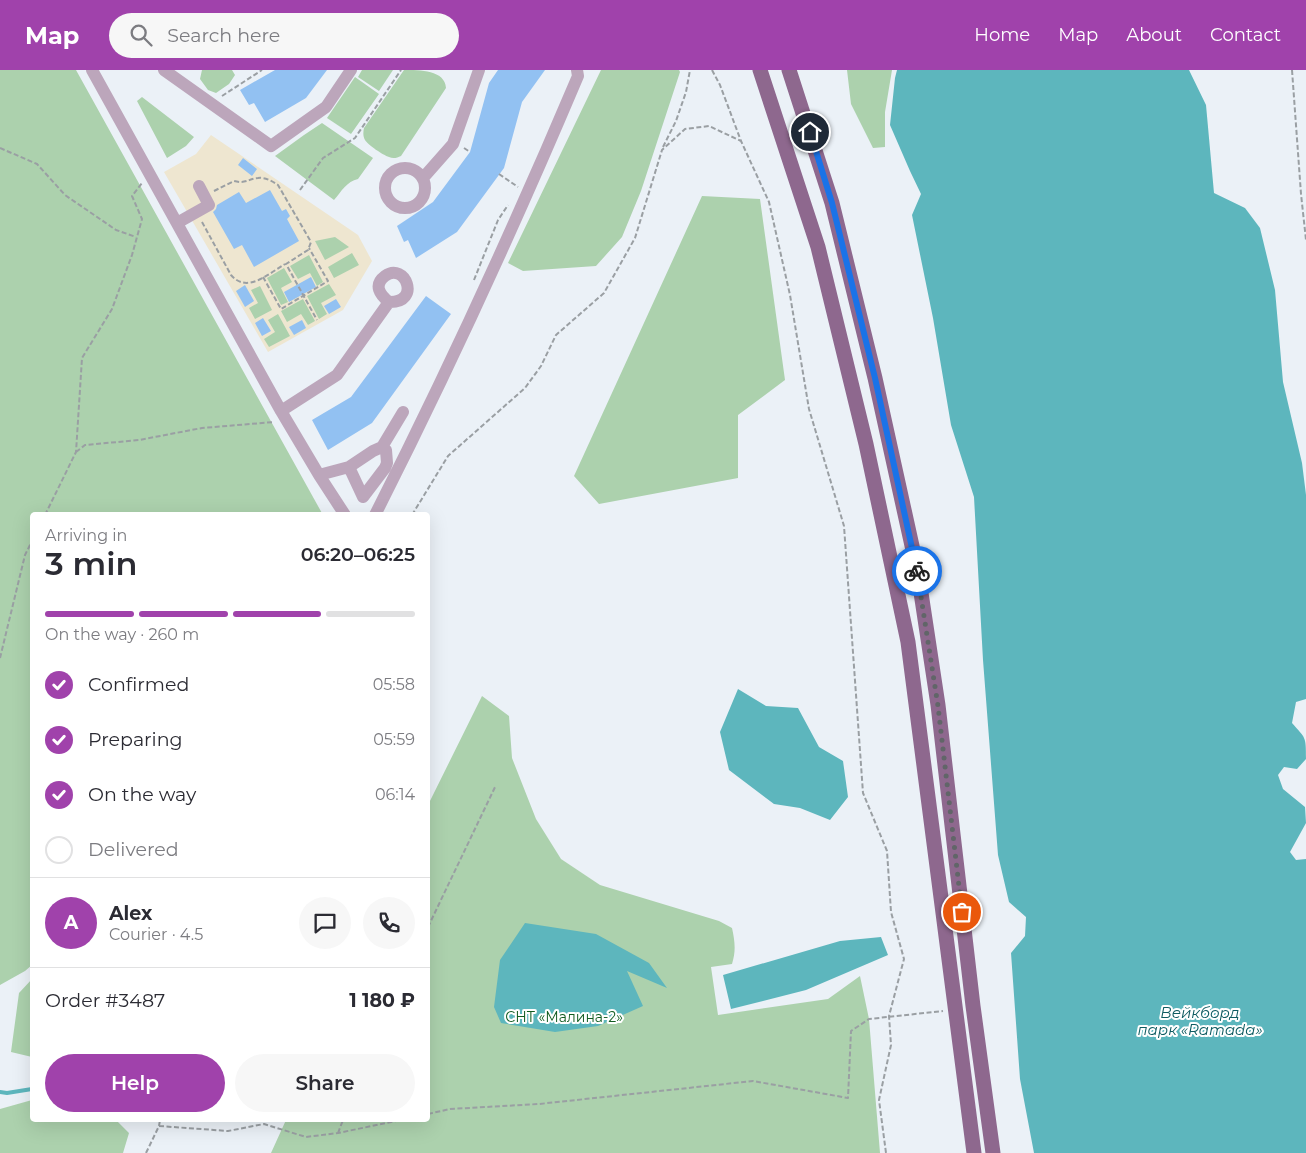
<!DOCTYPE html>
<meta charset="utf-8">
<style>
body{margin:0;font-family:Montserrat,sans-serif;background:#f7f7f7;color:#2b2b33;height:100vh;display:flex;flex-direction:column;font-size:19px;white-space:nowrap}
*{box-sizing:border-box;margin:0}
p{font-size:16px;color:#7c7c81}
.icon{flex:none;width:28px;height:28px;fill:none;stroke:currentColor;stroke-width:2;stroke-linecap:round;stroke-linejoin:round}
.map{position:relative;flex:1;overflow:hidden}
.panel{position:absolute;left:30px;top:442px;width:400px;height:610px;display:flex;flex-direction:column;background:#fff;border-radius:5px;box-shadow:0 5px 20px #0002}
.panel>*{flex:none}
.pin{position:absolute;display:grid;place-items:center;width:42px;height:42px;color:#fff;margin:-21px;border:2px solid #fff;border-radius:50%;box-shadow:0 1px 5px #0007}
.courier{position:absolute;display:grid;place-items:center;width:50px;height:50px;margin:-25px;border:4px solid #1a73e8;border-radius:50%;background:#fff;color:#222;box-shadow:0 1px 6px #0007}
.overview em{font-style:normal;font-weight:600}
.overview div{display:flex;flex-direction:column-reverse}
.overview{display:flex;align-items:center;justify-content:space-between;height:85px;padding:0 15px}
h1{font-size:32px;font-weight:600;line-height:38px}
.bar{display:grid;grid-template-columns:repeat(4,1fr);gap:8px 5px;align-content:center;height:60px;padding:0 15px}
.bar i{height:6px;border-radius:4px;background:#e1e1e2}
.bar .on{background:#a042ab}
.bar p{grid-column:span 4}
.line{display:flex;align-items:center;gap:12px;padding:0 15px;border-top:1px solid #e1e1e2}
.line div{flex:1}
.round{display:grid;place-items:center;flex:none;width:52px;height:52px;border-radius:26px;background:#f7f7f7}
ol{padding:0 15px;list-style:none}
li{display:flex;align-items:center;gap:15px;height:55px}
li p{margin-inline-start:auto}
li .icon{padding:5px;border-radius:50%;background:#a042ab;color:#fff;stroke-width:4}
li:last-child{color:#7c7c81}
li i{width:28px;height:28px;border:2px solid #e1e1e2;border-radius:50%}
.action{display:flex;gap:10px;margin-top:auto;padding:10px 15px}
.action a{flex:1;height:58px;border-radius:30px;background:#a042ab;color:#fff;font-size:20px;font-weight:600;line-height:58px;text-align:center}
.action a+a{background:#f7f7f7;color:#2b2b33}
header{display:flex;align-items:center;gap:30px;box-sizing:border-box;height:70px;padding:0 25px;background:#a042ab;color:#fff}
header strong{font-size:24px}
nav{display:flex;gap:28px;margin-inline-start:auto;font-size:18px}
.search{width:350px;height:45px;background:#f7f7f7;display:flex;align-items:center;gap:12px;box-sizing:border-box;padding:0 18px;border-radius:28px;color:#7c7c81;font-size:19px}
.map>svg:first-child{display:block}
</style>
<header>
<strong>Map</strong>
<div class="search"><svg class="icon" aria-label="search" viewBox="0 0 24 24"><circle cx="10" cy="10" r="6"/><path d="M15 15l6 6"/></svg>Search here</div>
<nav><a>Home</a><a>Map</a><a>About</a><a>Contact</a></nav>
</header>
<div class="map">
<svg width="1306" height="1083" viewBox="0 0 1306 1083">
<rect width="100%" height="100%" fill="#ebf1f7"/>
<path fill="#eee6d0" d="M 211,65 L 358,165 L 372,191 L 343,240 L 268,282 L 164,102 L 196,84 Z"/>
<path fill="#acd1ad" d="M 0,0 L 76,0 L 323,445 L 32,445 L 32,895 L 25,901 L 0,915 Z
M 202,0 L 232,0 L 235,5 L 229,14 L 216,23 L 208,20 L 200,9 Z
M 362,0 L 393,0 L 379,21 L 358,7 Z
M 404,0 C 420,0 445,0 446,18 L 401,86 C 397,88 393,89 389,87 C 383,85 368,75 365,70 C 363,66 363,63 364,58 Z
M 601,0 L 679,0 L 680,2 L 641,121 L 622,167 L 596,196 L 523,201 L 508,193 Z
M 847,0 L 892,0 L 885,42 L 885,77 L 873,78 L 851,34 Z
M 355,7 L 379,24 L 351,64 L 327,48 Z
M 142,27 L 194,67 L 186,76 L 167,88 L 137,31 Z
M 322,53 L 373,88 L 358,109 C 347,111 341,122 334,130 L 275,86 L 304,65 Z
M 702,126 L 760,129 L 785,310 L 738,345 L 738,408 L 599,434 L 574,406 Z
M 335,167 L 349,177 L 325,190 L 315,171 Z
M 352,183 L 359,195 L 334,208 L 328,197 Z
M 309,185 L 323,212 L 317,216 L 310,203 L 298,209 L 290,196 Z
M 284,198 L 292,212 L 281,218 L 288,232 L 281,235 L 267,208 Z
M 329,214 L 336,225 L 321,233 L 327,244 L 319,249 L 307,226 Z
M 260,216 L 272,240 L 255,249 L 249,238 L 258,233 L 251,220 Z
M 303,229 L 315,251 L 308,255 L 301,244 L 287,252 L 281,241 Z
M 278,244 L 290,266 L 269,277 L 264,269 L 275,262 L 268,250 Z
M 482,626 L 509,646 L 512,688 L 536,749 L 561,789 L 600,815 L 719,851 L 732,858 C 735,872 736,881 732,894 L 711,897 L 718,945 L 828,929 L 860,906 L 869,949 L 880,1083 L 271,1083 L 286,1050 L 428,1050 L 428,735 Z
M 32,909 L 32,987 L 11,982 L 19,923 Z
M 32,1030 L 32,1050 L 116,1050 L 129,1063 L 123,1083 L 0,1083 L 0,1039 Z"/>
<path fill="#5db6bd" d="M 897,0 L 1189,0 L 1206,35 L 1214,123 L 1245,138 L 1260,158 L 1275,220 L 1283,312 L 1302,393 L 1306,425 L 1306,629 L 1296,632 L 1292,653 C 1306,669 1306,666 1306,689 L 1297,699 L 1284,697 L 1278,705 L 1283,719 L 1305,737 L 1306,753 L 1290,782 L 1296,790 L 1306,789 L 1306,1083 L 1034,1083 L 1020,1009 L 1011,883 L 1025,866 L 1026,847 L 1009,832 L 998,785 L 983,590 L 974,427 L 951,355 L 933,248 L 912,145 L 921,124 L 910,101 L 890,55 L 895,8 Z
M 738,619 L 766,636 L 798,638 L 819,677 L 843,691 L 848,727 L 830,750 L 800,738 L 774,734 L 729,700 L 720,662 Z
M 525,853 L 596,864 L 649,893 L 667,918 L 627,901 L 643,936 L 598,956 L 555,962 L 501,953 L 494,937 L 500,890 Z
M 881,867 L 888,885 L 806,920 L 731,939 L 723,905 L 840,871 Z"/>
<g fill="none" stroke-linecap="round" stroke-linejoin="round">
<path stroke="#5db6bd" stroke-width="4" d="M 0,1022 L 7,1023 L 32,1019"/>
</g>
<path fill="#92c1f2" d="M 275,0 L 327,0 L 306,28 L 265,52 L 254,33 L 249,35 L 240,20 Z
M 498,0 L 545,0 L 522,32 L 504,98 L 457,162 L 416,188 L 408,170 L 404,172 L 397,156 L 433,132 L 470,82 L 489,13 Z
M 243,88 L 257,99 L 252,106 L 238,95 Z
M 270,120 L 282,141 L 286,139 L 290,146 L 287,149 L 299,171 L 254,197 L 242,175 L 234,179 L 213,142 L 216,139 L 217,135 L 239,122 L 246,133 Z
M 311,207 L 316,217 L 289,232 L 284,222 Z
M 245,215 L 254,231 L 245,237 L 236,221 Z
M 426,226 L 451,244 L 372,353 L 328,380 L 312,350 L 351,327 Z
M 336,229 L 341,237 L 329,244 L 324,236 Z
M 263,248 L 271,261 L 262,266 L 255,253 Z
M 302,250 L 306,258 L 294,265 L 289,257 Z"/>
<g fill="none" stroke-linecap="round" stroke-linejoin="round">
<path stroke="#9a9fa3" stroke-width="2" stroke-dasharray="5 2.5" stroke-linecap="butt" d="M 712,0 L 720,15 L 741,71 L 769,132 L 790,225 L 809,339 L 844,456 L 863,723 L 887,781 L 891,842 L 904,889 L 889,946 L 891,975 L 879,1030 L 886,1083
M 1292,0 L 1301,124 L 1306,170
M 222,26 L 262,0
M 663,77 L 676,51 L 686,22 L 690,0
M 0,78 L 37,94 L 65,125 L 116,160 L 136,167
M 464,78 L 470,82
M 499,104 L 518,117
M 300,120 L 323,88 L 355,68 L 401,0
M 214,121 L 234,111 C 246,114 248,109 258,108 C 265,107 272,111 278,115 L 311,172 L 308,180 L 286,194 L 317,250
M 202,152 L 231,205 C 247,224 268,204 285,194
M 263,207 L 281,239 L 328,211 L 309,178
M 474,210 L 498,150 L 508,135
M 76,382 L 85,375 L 139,370 L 202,358 L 274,352
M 45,445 L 76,382 L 82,288 L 112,239 L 132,185 L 142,149 L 132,126 L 142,113
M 412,445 L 448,386 L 525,318 L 541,296 L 556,265 L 604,223 L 635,168 L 662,80 L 685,59 L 709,56 L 741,71
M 0,588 L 25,485 L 32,471
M 428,857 L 496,715
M 428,1044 L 450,1039 L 539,1034 L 753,1011 L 848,1028 L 851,961 L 869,949 L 943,941
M 159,1056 L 228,1061 L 264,1054 L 306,1067 L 338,1063 L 401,1050
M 338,1063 L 343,1050
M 146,1083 L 159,1056 L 160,1050"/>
<path stroke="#bca6bb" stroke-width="12" d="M 92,0 L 281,341 L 319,405 L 345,445
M 164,0 L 271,76 L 326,37 L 351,0
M385 118a20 20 0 1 1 40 0a20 20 0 1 1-40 0Z
M 423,108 L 453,74 L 479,0
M 177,153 L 209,135 L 199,116
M 281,341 L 337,305 L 389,232 C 422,233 405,191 385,206 C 373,215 380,225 389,232
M 382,377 L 403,342
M 319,405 L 349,397 L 373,381 L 382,377 L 386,380 L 387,393 L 385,398 L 363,427 L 349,397
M 375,445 C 448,301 515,155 578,6 L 577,0"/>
<path stroke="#8e688e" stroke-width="15" d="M 760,0 L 818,177 L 866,374 L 908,572 L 974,1083
M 789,0 L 832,133 L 875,308 L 918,503 L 938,635 L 973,936 L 993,1083"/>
</g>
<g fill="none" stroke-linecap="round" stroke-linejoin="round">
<path stroke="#616568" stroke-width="5" stroke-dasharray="0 9" d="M 917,501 L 938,636 L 962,842"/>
<path stroke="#1a73e8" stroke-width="6" d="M 810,62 L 832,133 L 875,308 L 917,501"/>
</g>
<g text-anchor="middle" stroke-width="4" stroke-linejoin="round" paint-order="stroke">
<g font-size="14" fill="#125c20" stroke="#fff">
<text x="564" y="952">СНТ «Малина-2»</text>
</g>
<g font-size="15" font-style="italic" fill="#0e5b61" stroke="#fff">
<text x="1200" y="948">Вейкборд<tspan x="1200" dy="17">парк «Ramada»</tspan></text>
</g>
</g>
</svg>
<div class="pin" style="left:962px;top:842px;background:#ea580c"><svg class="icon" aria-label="bag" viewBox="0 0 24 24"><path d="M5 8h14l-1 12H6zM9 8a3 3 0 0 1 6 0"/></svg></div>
<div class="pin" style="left:810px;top:62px;background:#1f2937"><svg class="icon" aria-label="home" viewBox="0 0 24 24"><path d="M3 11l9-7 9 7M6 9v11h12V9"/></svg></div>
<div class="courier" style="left:917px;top:501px"><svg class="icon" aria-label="bike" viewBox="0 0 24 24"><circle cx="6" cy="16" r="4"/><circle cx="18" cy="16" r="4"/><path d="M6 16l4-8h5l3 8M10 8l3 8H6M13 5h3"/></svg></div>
<section class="panel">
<div class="overview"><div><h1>3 min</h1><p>Arriving in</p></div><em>06:20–06:25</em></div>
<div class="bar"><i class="on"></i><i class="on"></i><i class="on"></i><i></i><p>On the way · 260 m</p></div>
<ol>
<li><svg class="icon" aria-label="check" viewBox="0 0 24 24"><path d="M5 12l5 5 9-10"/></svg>Confirmed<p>05:58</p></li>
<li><svg class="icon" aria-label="check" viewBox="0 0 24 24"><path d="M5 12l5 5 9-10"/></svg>Preparing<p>05:59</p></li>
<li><svg class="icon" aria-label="check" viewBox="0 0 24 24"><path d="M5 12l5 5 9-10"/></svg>On the way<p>06:14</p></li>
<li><i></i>Delivered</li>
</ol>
<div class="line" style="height:90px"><b class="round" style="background:#a042ab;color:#fff">A</b><div><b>Alex</b><p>Courier · 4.5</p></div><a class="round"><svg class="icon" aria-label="chat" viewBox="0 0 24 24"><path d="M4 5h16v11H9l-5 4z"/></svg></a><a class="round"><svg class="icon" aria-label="phone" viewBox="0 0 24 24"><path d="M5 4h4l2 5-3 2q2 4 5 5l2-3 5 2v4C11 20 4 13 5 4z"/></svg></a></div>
<div class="line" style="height:65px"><div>Order #3487</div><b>1 180 ₽</b></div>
<div class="action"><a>Help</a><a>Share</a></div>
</section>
</div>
